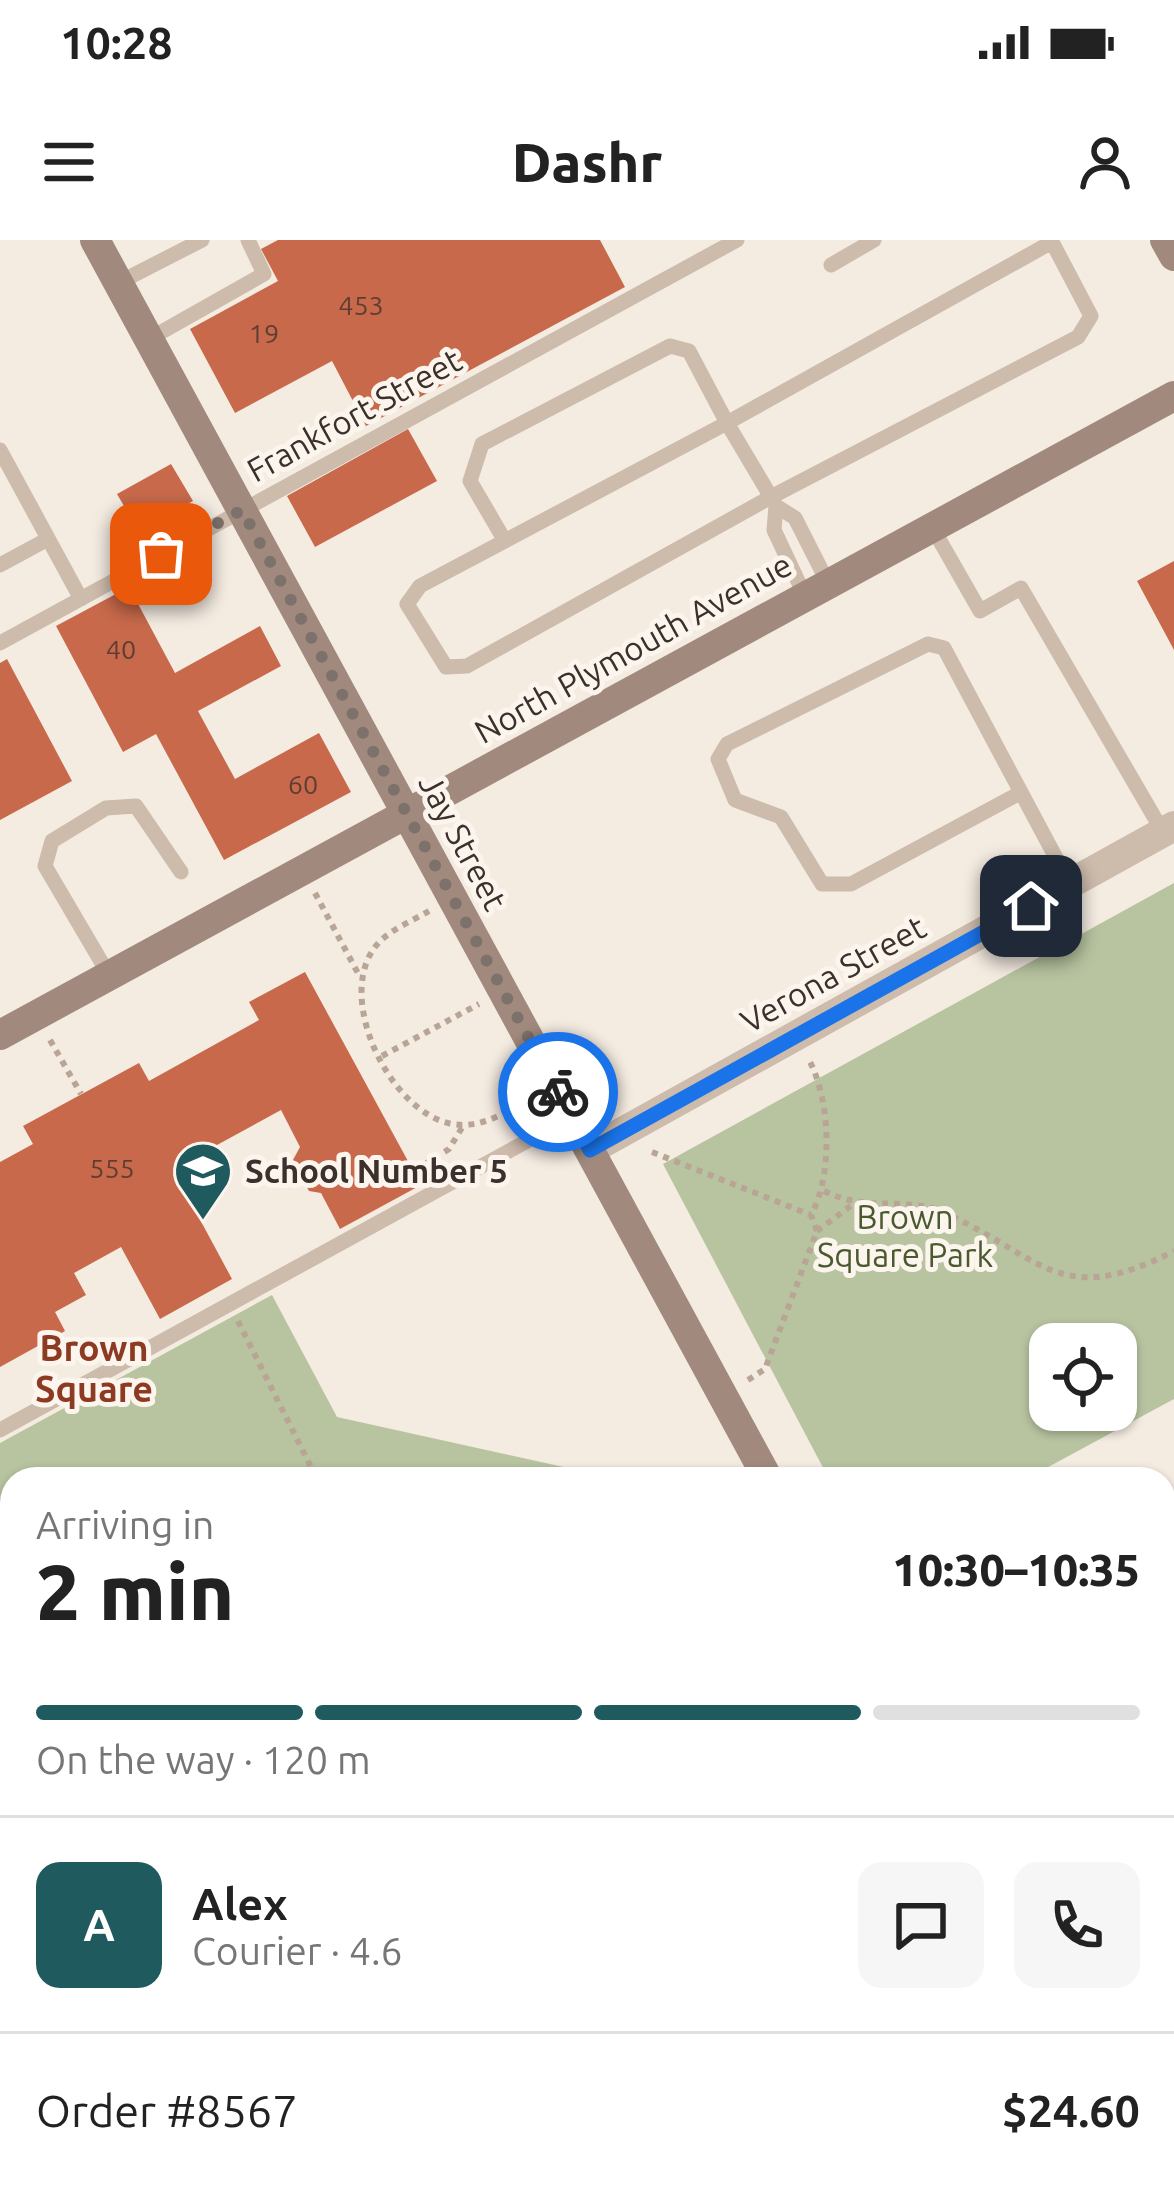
<!DOCTYPE html>
<meta charset="utf-8">
<style>
body{margin:0;font-family:Ubuntu,sans-serif;background:#f6f6f6;color:#222;height:100vh;display:flex;flex-direction:column;font-size:45px;white-space:nowrap}
*{box-sizing:border-box;margin:0}
p{font-size:39px;color:#767676}
.icon{flex:none;width:66px;height:66px;fill:none;stroke:currentColor;stroke-width:2;stroke-linecap:round;stroke-linejoin:round}
.map{position:relative;flex:1;overflow:hidden}
.sheet{position:absolute;left:0px;top:1227px;width:1176px;height:744px;display:flex;flex-direction:column;background:#fff;border-radius:36px 36px 0 0;box-shadow:0 3px 9px #0004}
.sheet>*{flex:none}
.controls{position:absolute;left:1029px;top:1083px;display:grid;gap:24px}
.controls a{display:grid;place-items:center;width:108px;height:108px;border-radius:24px;background:#fff;box-shadow:0 3px 9px #0004;font-size:60px}
.pin{position:absolute;display:grid;place-items:center;width:102px;height:102px;color:#fff;margin:-51px;border-radius:24px;box-shadow:0 6px 18px #0006}
.courier{position:absolute;display:grid;place-items:center;width:120px;height:120px;margin:-60px;border:9px solid #1a73e8;border-radius:50%;background:#fff;color:#222;box-shadow:0 3px 15px #0007}
.headline em{font-style:normal;font-weight:800}
.headline div{display:flex;flex-direction:column-reverse}
.headline{display:flex;align-items:center;justify-content:space-between;height:204px;padding:0 36px}
h1{font-size:78px;font-weight:800;line-height:90px}
.bar{display:grid;grid-template-columns:repeat(4,1fr);gap:18px 12px;align-content:center;height:144px;padding:0 36px}
.bar i{height:15px;border-radius:9px;background:#e0e0e0}
.bar .selected{background:#1f5a5e}
.bar p{grid-column:span 4}
.line{display:flex;align-items:center;gap:30px;padding:0 36px;border-top:3px solid #e0e0e0}
.line div{flex:1}
.round{display:grid;place-items:center;flex:none;width:126px;height:126px;border-radius:24px;background:#f6f6f6}
.status{display:flex;justify-content:space-between;align-items:center;height:84px;padding:0 60px;background:#fff;direction:ltr}
.status svg{height:33px;fill:currentColor}
header{display:flex;justify-content:space-between;align-items:center;height:156px;padding:0 36px;background:#fff;font-size:54px;font-weight:800}
.map>svg:first-child{display:block}
</style>
<div class="status"><b>10:28</b><svg viewBox="0 0 49 12"><path d="M0 12V9h3v3zM5 12V6h3v6zM10 12V3h3v9zM15 12V0h3v12zM26 1h20v11H26zM47 4h2v5h-2z"/></svg></div>
<header><svg class="icon" aria-label="menu" viewBox="0 0 24 24"><path d="M4 6h16M4 12h16M4 18h16"/></svg>Dashr<svg class="icon" aria-label="person" viewBox="0 0 24 24"><circle cx="12" cy="8" r="4"/><path d="M4 21q1-7 8-7t8 7"/></svg></header>
<div class="map">
<svg width="1174" height="1971" viewBox="0 0 1174 1971">
<rect width="100%" height="100%" fill="#f4ebe1"/>
<path fill="#b8c4a0" fill-rule="evenodd" d="M 1174,643 L 1174,1159 L 1026,1239 L 829,1239 L 663,924 ZM 1116,1104 L 1116,1170 L 1050,1170 L 1050,1104 Z
M 272,1055 L 337,1177 L 618,1239 L 12,1239 L 12,1724 L 0,1702 L 0,1203 Z"/>
<path fill="#c8694b" d="M 278,0 L 600,0 L 625,47 L 366,186 L 332,121 L 235,173 L 190,89 L 278,41 L 261,9 Z
M 408,189 L 437,241 L 315,307 L 287,256 Z
M 171,224 L 193,261 L 139,292 L 117,254 Z
M 1174,321 L 1174,410 L 1137,341 Z
M 129,347 L 175,433 L 260,386 L 281,426 L 198,471 L 235,539 L 319,493 L 351,552 L 224,620 L 156,494 L 123,512 L 56,386 Z
M 7,419 L 72,541 L 0,580 L 0,423 Z
M 305,732 L 421,945 L 340,989 L 321,953 L 309,951 L 293,920 L 300,907 L 281,870 L 217,905 L 229,927 L 211,936 L 217,947 L 190,961 L 232,1039 L 160,1079 L 121,1007 L 74,1033 L 86,1055 L 55,1072 L 65,1091 L 0,1127 L 0,922 L 33,904 L 23,886 L 139,823 L 149,841 L 259,780 L 249,762 Z
M 0,1936 L 12,1959 L 19,1971 L 0,1971 Z
M 319,1959 L 370,1959 L 348,1971 L 325,1971 Z
M 425,1959 L 487,1959 L 465,1971 L 431,1971 Z
M 979,1959 L 1016,1959 L 1023,1971 L 957,1971 Z"/>
<g fill="none" stroke-linecap="round" stroke-linejoin="round">
<path stroke="#b9a596" stroke-width="6" stroke-dasharray="6 6" stroke-linecap="butt" d="M 315,653 L 360,737
M 429,671 C 412,681 387,691 375,707 C 335,760 391,873 452,884 C 481,889 506,872 530,860
M 50,800 L 81,854
M 382,816 L 479,764
M 652,912 L 811,975
M 414,931 L 449,909 L 463,886
M 824,951 C 863,970 892,959 933,968 C 1039,1011 1055,1073 1174,1011
M 817,991 L 852,965
M 238,1081 L 317,1239
M 748,1140 L 765,1129 L 817,991 L 811,975 C 833,935 831,861 809,820
M 0,1650 L 12,1646"/>
<path stroke="#cdbbac" stroke-width="15" d="M 831,25 L 874,0
M 118,43 L 202,0
M 149,99 L 264,34 L 248,0
M 0,210 L 81,359
M 776,266 L 771,257 L 1078,97 L 1091,76 L 1051,0
M 932,287 L 980,371 L 1021,348 L 1163,592
M 505,301 L 470,241 L 482,204 L 670,106 L 689,111 L 727,183 L 420,346 L 407,364 L 446,427 L 467,426 L 771,257 L 727,183 L 1052,2
M 0,325 L 48,299
M 805,356 L 774,290 L 776,266 L 795,278 L 828,343
M 0,403 L 737,0
M 1020,553 L 851,644 L 822,644 L 781,577 L 735,560 L 718,519 L 727,504 L 928,404 L 944,408 L 1070,644
M 109,735 L 45,626 L 52,601 L 106,568 L 136,566 L 181,632
M 0,1190 L 571,877
M 257,1959 L 264,1971"/>
<path stroke="#cdbbac" stroke-width="30" d="M 590,910 L 1174,586
M 1164,1727 L 1174,1721
M 721,1971 L 743,1959"/>
<path stroke="#a18a7d" stroke-width="30" d="M 95,0 L 768,1239
M 1165,0 L 1174,16
M 0,795 L 1174,156
M 0,1792 L 12,1813
M 91,1959 L 98,1971
M 1159,1959 L 1166,1971"/>
</g>
<g fill="none" stroke-linecap="round" stroke-linejoin="round">
<path stroke="#7c716b" stroke-width="12" stroke-dasharray="0 21.6" d="M 161,314 L 242,270 L 558,852"/>
<path stroke="#1a73e8" stroke-width="15" d="M 558,852 L 590,910 L 1031,666"/>
</g>
<defs>
<g id="school-pin" transform="scale(3)"><path d="M0 17L-7.5 6A9.5 9.5 0 1 1 7.5 6Z" fill="#1f5a5e" stroke="#fbf5ee"/><path d="M0-5L7-2L0 1L-7-2ZM-4 1L0 2.5L4 1V4Q0 6-4 4Z" fill="#fff"/></g>
</defs>
<g fill-rule="evenodd">
<use href="#school-pin" x="203" y="931"/>
</g>
<g text-anchor="middle" stroke-width="10" stroke-linejoin="round" paint-order="stroke">
<g font-size="27" fill="#5e3e33">
<text x="361" y="75">453</text>
<text x="264" y="103">19</text>
<text x="121" y="419">40</text>
<text x="303" y="554">60</text>
<text x="112" y="938">555</text>
</g>
<g font-size="33" fill="#3b302b" stroke="#fbf5ee">
<text transform="translate(354 175) rotate(-29)" y="12">Frankfort Street</text>
<text transform="translate(633 408) rotate(-29)" y="12">North Plymouth Avenue</text>
<text transform="translate(463 602) rotate(62)" y="12">Jay Street</text>
<text transform="translate(833 734) rotate(-29)" y="12">Verona Street</text>
</g>
<g font-size="33" font-weight="bold" fill="#3b302b" stroke="#fbf5ee" text-anchor="start">
<text x="245" y="943">School Number 5</text>
</g>
<g font-size="33" fill="#4a5a2e" stroke="#fbf5ee">
<text x="905" y="989">Brown<tspan x="905" dy="38">Square Park</tspan></text>
</g>
<g font-size="36" font-weight="bold" fill="#8c3b22" stroke="#fbf5ee">
<text x="94" y="1121">Brown<tspan x="94" dy="41">Square</tspan></text>
</g>
</g>
</svg>
<div class="controls">
<a><svg class="icon" aria-label="locate" viewBox="0 0 24 24"><circle cx="12" cy="12" r="6"/><path d="M12 2v4M12 18v4M2 12h4M18 12h4"/></svg></a>
</div>
<div class="pin" style="left:161px;top:314px;background:#ea580c"><svg class="icon" aria-label="bag" viewBox="0 0 24 24"><path d="M5 8h14l-1 12H6zM9 8a3 3 0 0 1 6 0"/></svg></div>
<div class="pin" style="left:1031px;top:666px;background:#1f2937"><svg class="icon" aria-label="home" viewBox="0 0 24 24"><path d="M3 11l9-7 9 7M6 9v11h12V9"/></svg></div>
<div class="courier" style="left:558px;top:852px"><svg class="icon" aria-label="bike" viewBox="0 0 24 24"><circle cx="6" cy="16" r="4"/><circle cx="18" cy="16" r="4"/><path d="M6 16l4-8h5l3 8M10 8l3 8H6M13 5h3"/></svg></div>
<section class="sheet">
<div class="headline"><div><h1>2 min</h1><p>Arriving in</p></div><em>10:30–10:35</em></div>
<div class="bar"><i class="selected"></i><i class="selected"></i><i class="selected"></i><i></i><p>On the way · 120 m</p></div>
<div class="line" style="height:216px"><b class="round" style="background:#1f5a5e;color:#fff">A</b><div><b>Alex</b><p>Courier · 4.6</p></div><a class="round"><svg class="icon" aria-label="chat" viewBox="0 0 24 24"><path d="M4 5h16v11H9l-5 4z"/></svg></a><a class="round"><svg class="icon" aria-label="phone" viewBox="0 0 24 24"><path d="M5 4h4l2 5-3 2q2 4 5 5l2-3 5 2v4C11 20 4 13 5 4z"/></svg></a></div>
<div class="line" style="height:156px"><div>Order #8567</div><b>$24.60</b></div>
</section>
</div>
